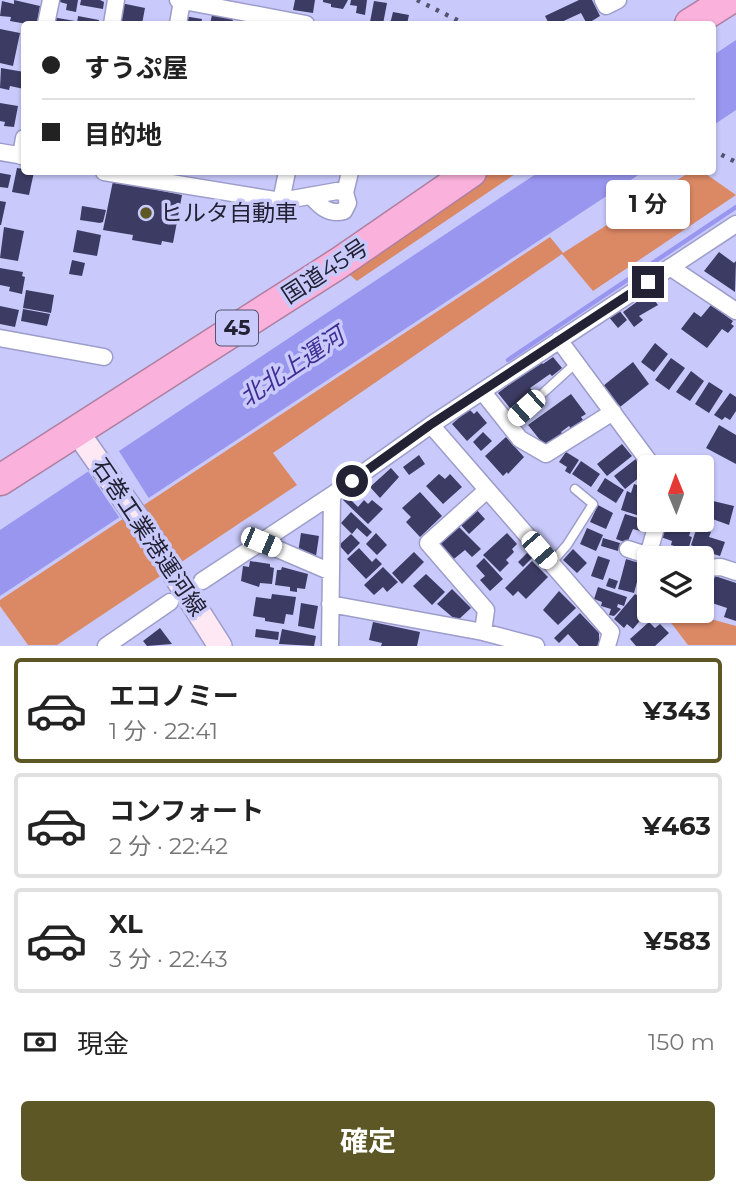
<!DOCTYPE html>
<html lang="ja">
<meta charset="utf-8">
<style>
body{margin:0;font-family:Montserrat,"Noto Sans JP",sans-serif;background:#f2f2f2;color:#222;height:100vh;display:flex;flex-direction:column;font-size:26px;white-space:nowrap}
*{box-sizing:border-box;margin:0}
p{font-size:23px;color:#767676}
.icon{flex:none;width:38px;height:38px;fill:none;stroke:currentColor;stroke-width:2;stroke-linecap:round;stroke-linejoin:round}
.map{position:relative;height:646px;overflow:hidden}
.details{display:flex;flex-direction:column;background:#fff;flex:1}
.details>*{flex:none}
.top-card{position:absolute;left:21px;top:21px;width:695px;height:154px;border-radius:7px;box-shadow:0 2px 5px #0004;display:grid;align-content:center;height:154px;padding:0 21px;background:#fff}
.needle{width:46px;rotate:359deg}
.tools{position:absolute;left:637px;top:455px;display:grid;gap:14px}
.tools a{display:grid;place-items:center;width:77px;height:77px;border-radius:7px;background:#fff;box-shadow:0 2px 5px #0004;font-size:35px}
.end{position:absolute;width:32px;height:32px;margin:-16px;border:9px solid #222234;background:#fff;box-shadow:0 0 0 4px #fff}
.from{border-radius:50%}
.bubble{position:absolute;height:49px;border-radius:7px;background:#fff;box-shadow:0 2px 5px #0004;font-size:23px;font-weight:700;line-height:49px;text-align:center}
.car{position:absolute;width:21px;height:42px;margin:-21px -10px;border-radius:9px;box-shadow:0 0 5px 2px #0007;background:linear-gradient(#fff 24%,#345 0 40%,#fff 0 76%,#345 0 86%,#fff 0)}
.top-card b{display:flex;align-items:center;gap:24px;height:66px;font-size:26px}
.top-card b+b{border-top:2px solid #e0e0e0}
.top-card i{width:18px;height:18px;background:#222}
ul{padding:12px 0 0;list-style:none}
li{display:flex;align-items:center;gap:21px;height:105px;margin:0 14px 10px;padding:0 7px;border:4px solid #e0e0e0;border-radius:7px}
li div{flex:1}
li b{display:block;font-size:26px}
li em{font-style:normal;font-weight:700}
li.on{border-color:#5c5724}
li>.icon{width:63px;height:63px;stroke-width:1.5}
.pay{display:flex;align-items:center;gap:18px;height:77px;padding:0 21px;font-size:26px}
.pay p{margin-inline-start:auto}
.action{display:flex;gap:14px;margin-top:auto;padding:14px 21px}
.action a{flex:1;height:80px;border-radius:7px;background:#5c5724;color:#fff;font-size:28px;font-weight:700;line-height:80px;text-align:center}
.map>svg:first-child{display:block}
</style>
<div class="map">
<svg width="736" height="646" viewBox="0 0 736 646">
<rect width="100%" height="100%" fill="#c9cafb"/>
<path fill="#db8864" d="M488 172H518L357 281 343 269Z
M690 172H703L736 195 593 291 562 254 273 453 297 485 57 645H28L0 606V600L550 237 563 253Z
M662 611H682L736 626V645H688Z"/>
<path fill="#9996f0" d="M736 40V110L712 126V56Z
M539 172H643L0 596V530Z"/>
<path fill="#c9cafb" d="M117 448 150 500 121 520 86 468Z"/>
<g fill="none" stroke-linecap="round" stroke-linejoin="round">
<path stroke="#9996f0" stroke-width="4.5" d="M508 360 736 207"/>
</g>
<path fill="#3c3b63" d="M14 0 40 6 37 23 30 22 27 24 10 21 11 17 0 16 2 1 14 4Z
M53 0H78L76 12 66 10 67 4Z
M81 0H100L104 2 103 9 80 5Z
M295 0H315L313 13 293 10Z
M323 0H348L343 9 331 7V4L323 2Z
M351 0H367L365 15 356 13 357 6 350 5Z
M579 0H592L600 16 587 24 581 13 557 24H549L545 16Z
M374 1 387 3 383 24 370 22Z
M121 3 145 8 142 24H117Z
M393 12 409 15 407 24H390Z
M212 15 233 19 232 24H210Z
M78 16 99 20 98 24H77Z
M184 16 202 19 201 24H183Z
M52 17 75 21V24H51Z
M0 29 20 33 13 66 0 63Z
M1 68 24 72V89L10 86 9 90 0 88Z
M0 103 18 106 14 127 4 126 5 122 0 121Z
M17 168 24 169V172H34L29 195 12 192Z
M0 173 11 175 8 188 0 187Z
M113 181 182 195 173 243 162 241 161 245 132 240 133 235 103 230Z
M0 201 6 202 1 225H0Z
M82 206 106 210 103 222 100 223 80 220Z
M4 227 24 231 18 261 0 258Z
M77 230 101 235 97 256 73 252Z
M719 252 734 263 736 261 735 292 704 271Z
M72 260 85 263 82 276 69 274Z
M0 268 23 272 22 276 25 277 22 294 9 291 10 287 0 285Z
M26 290 54 295 51 313 23 308Z
M649 293 658 305 639 316 643 320 634 327 623 312Z
M711 305 733 321 731 324 734 326 728 333 722 329 707 348 681 329 694 312 701 317Z
M0 306 19 310 15 327 0 324Z
M23 309 50 314 47 326 21 321Z
M618 309 627 320 618 328 608 316Z
M655 343 668 354 654 372 641 362Z
M553 357 562 368 552 376 550 374 530 388 533 391 510 408 498 393 540 361 543 364Z
M671 358 685 368 669 390 655 380Z
M633 362 649 384 620 407 603 386Z
M691 371 704 381 690 401 676 392Z
M709 382 723 391 709 413 695 404Z
M730 393 736 397V411L730 420 725 417 722 420 714 415Z
M571 394 586 414 581 417 583 420 571 429 569 426 561 432 563 435 551 444 549 441 544 445 528 425Z
M469 409 474 414 477 411 487 423 467 441 452 424Z
M719 425 736 435V464L706 448Z
M483 432 492 441 481 451 473 442Z
M506 437 524 457 508 474 507 472 503 476 485 456Z
M622 444 632 456 607 476 597 464Z
M566 452 579 460 570 474 565 471 567 467 559 462Z
M419 455 425 464 409 475 403 467Z
M685 457 703 462 701 467H683Z
M637 458 649 474 643 479 641 476 625 489 614 476Z
M581 461 600 474 591 487 572 474Z
M391 468 399 477 380 498 370 487Z
M439 474 445 479 450 474 462 487 443 504 426 486Z
M605 478 624 490 616 503 597 491Z
M634 484 649 489 646 498 641 496 638 505 649 509 646 518 621 510 627 491 631 493Z
M420 492 442 516 420 537 406 522 411 517 402 508Z
M347 496 358 507 364 500 368 504 372 500 383 509 368 524 343 500Z
M713 501 734 506 729 525 707 517Z
M598 505 613 513 606 529 590 522Z
M475 508 485 519 469 534 459 523Z
M351 512 372 532 367 537 357 528 352 534 341 523Z
M625 514 648 521 644 532 633 529 627 543 616 539Z
M663 521 691 530 689 536 692 537 688 550 671 545 672 541 658 536Z
M456 524 481 549 472 557 465 550 450 562 441 553 445 549 438 542Z
M697 527 711 532 709 537 725 542 720 556 704 551 703 554 694 551 695 547 691 545Z
M587 528 603 535 596 551 580 544Z
M301 533 319 536 316 556 298 553Z
M376 533 387 545 377 555 366 544Z
M507 533 517 544 512 549 514 552 506 560 509 563 500 572 483 555Z
M351 534 360 543 348 555 339 545Z
M603 538 620 543 618 551 601 546Z
M359 548 372 562 376 558 382 564 366 579 347 559Z
M573 549 587 563 577 573 563 560Z
M414 552 424 562 402 584 392 573Z
M527 553 532 558 523 567 518 562Z
M598 556 610 560 603 580 591 576Z
M484 558 503 579 490 591 480 580 485 576 476 566Z
M626 559 646 565 641 583 637 582 634 593 618 589Z
M250 561 270 564V567L274 568 272 584 260 583 259 587 241 581 243 566 249 567Z
M532 561 548 577 526 599 518 591 513 596 505 588Z
M282 567 308 574 305 589 297 588V592L290 591V587L275 585 277 570H281Z
M383 567 398 582 387 592 383 587 374 595 364 585Z
M426 574 445 592 432 605 413 586Z
M715 576 736 583V621L724 617 727 608 706 601Z
M609 578 618 581 615 589 606 586Z
M598 587 627 597 624 606 618 604 617 607 621 609 614 616 609 615 611 609 601 606 602 602 594 599Z
M452 589 471 608 457 621 437 604Z
M559 591 576 608 558 625 543 610Z
M272 594 296 597 293 615 286 614 284 624 265 621V618L253 616 256 597 271 599Z
M635 594 649 603 648 611 633 629 627 624 624 628 614 619Z
M301 603 318 606 314 629 298 626Z
M580 613 599 633V644L597 646H579L568 634 559 643 554 638Z
M373 622 420 632 417 646H381L382 643 369 640Z
M649 622 655 628 660 624 669 633 655 646H636L630 639Z
M160 628 172 644 147 646 143 641Z
M256 629 279 632 278 640 255 637Z
M282 629 316 636 314 646 279 644Z"/>
<g fill="none" stroke-linecap="round" stroke-linejoin="round">
<g stroke="#9d9dcc" stroke-width="11">
<path id="lane" d="M509 424 576 363
M551 563 567 545 593 504 575 489"/>
</g>
<g stroke="#9d9dcc" stroke-width="19">
<path id="street" d="M178 0 306 24
M603 0 606 6 618 0
M46 24 51 0
M112 24 116 0
M178 24 182 1
M0 152 24 156
M21 156 24 138
M104 172 281 201 337 191 345 193 348 203 344 211C329 215 321 207 311 196
M345 193 350 172
M281 201 287 172
M670 267 736 311
M0 338 104 357
M559 340 653 467
M482 391 520 439 546 454 613 412
M431 425 611 632 607 646
M261 542 331 572
M628 549 656 558
M648 556 658 520
M702 568 721 567 736 572
M202 581 332 495 431 425 736 224
M330 604 483 632 536 646
M483 632 486 610 428 543 487 490
M106 646 170 602
M330 646 332 495"/>
</g>
<g stroke="#9d9dcc" stroke-width="26">
<path id="secondary" d="M76 430 150 536 220 646"/>
</g>
<g stroke="#ae7fa1" stroke-width="33">
<path id="highway" d="M690 24 728 0
M0 480 339 263 471 172"/>
</g>
<use href="#lane" stroke="#fff" stroke-width="8"/>
<use href="#street" stroke="#fff" stroke-width="16"/>
<use href="#secondary" stroke="#fee8f4" stroke-width="23"/>
<use href="#highway" stroke="#fab1db" stroke-width="30"/>
<path stroke="#53536f" stroke-width="4.5" stroke-dasharray="3.5 7" stroke-linecap="butt" d="M417 0 465 24
M712 150 736 162"/>
</g>
<g fill="none" stroke-linecap="round" stroke-linejoin="round">
<path stroke="#222234" stroke-width="9" d="M352 481 430 425 648 282"/>
</g>
<circle fill="#5c5724" stroke="#c9cafb" stroke-width="2.5" cx="146" cy="213" r="7"/>
<g text-anchor="middle" stroke-width="7" stroke-linejoin="round" paint-order="stroke">
<rect fill="#c9cafb" stroke="#545470" stroke-width="2" x="216" y="310.5" width="42" height="35" rx="5"/>
<g font-size="21" font-weight="bold" fill="#222234">
<text x="237" y="335">45</text>
</g>
<g font-size="23" fill="#222234" stroke="#c9cafb" text-anchor="start">
<text x="160" y="221">ヒルタ自動車</text>
</g>
<g font-size="23" fill="#222234" stroke="#c9cafb">
<text transform="translate(325 271) rotate(-33)" y="8">国道45号</text>
<text transform="translate(149 537) rotate(56)" y="8">石巻工業港運河線</text>
</g>
<g font-size="24" font-style="italic" fill="#402e95" stroke="#c9cafb">
<text transform="translate(292 367) rotate(-34)" y="8">北北上運河</text>
</g>
</g>
</svg>
<div class="tools">
<a><svg class="needle" viewBox="-14 -14 28 28"><path d="M0-13l5 13h-10z" fill="#e53935"/><path d="M0 13l5-13h-10z" fill="#767676"/></svg></a>
<a><svg class="icon" aria-label="layers" viewBox="0 0 24 24"><path d="M12 4l9 5-9 5-9-5zM3 14l9 5 9-5"/></svg></a>
</div>
<i class="end from" style="left:352px;top:481px"></i>
<i class="end" style="left:648px;top:282px"></i>
<div class="bubble" style="left:606px;top:180px;width:84px">1 分</div>
<i class="car" style="left:526px;top:408px;rotate:228deg"></i>
<i class="car" style="left:261px;top:542px;rotate:113deg"></i>
<i class="car" style="left:539px;top:550px;rotate:139deg"></i>
<div class="top-card">
<b><i class="from"></i>すうぷ屋</b>
<b><i></i>目的地</b>
</div>
</div>
<section class="details">
<ul>
<li class="on"><svg class="icon" aria-label="car" viewBox="0 0 24 24"><path d="M5 17H2v-5l4-1 3-4h7l3 4 3 1v5h-3M9 17h6M6 11h13"/><circle cx="7" cy="17" r="2"/><circle cx="17" cy="17" r="2"/></svg><div><b>エコノミー</b><p>1 分 · 22:41</p></div><em>¥343</em></li>
<li><svg class="icon" aria-label="car" viewBox="0 0 24 24"><path d="M5 17H2v-5l4-1 3-4h7l3 4 3 1v5h-3M9 17h6M6 11h13"/><circle cx="7" cy="17" r="2"/><circle cx="17" cy="17" r="2"/></svg><div><b>コンフォート</b><p>2 分 · 22:42</p></div><em>¥463</em></li>
<li><svg class="icon" aria-label="car" viewBox="0 0 24 24"><path d="M5 17H2v-5l4-1 3-4h7l3 4 3 1v5h-3M9 17h6M6 11h13"/><circle cx="7" cy="17" r="2"/><circle cx="17" cy="17" r="2"/></svg><div><b>XL</b><p>3 分 · 22:43</p></div><em>¥583</em></li>
</ul>
<div class="pay"><svg class="icon" aria-label="cash" viewBox="0 0 24 24"><path d="M3 7h18v10H3z"/><circle cx="12" cy="12" r="2"/></svg>現金<p>150 m</p></div>
<div class="action"><a>確定</a></div>
</section>
